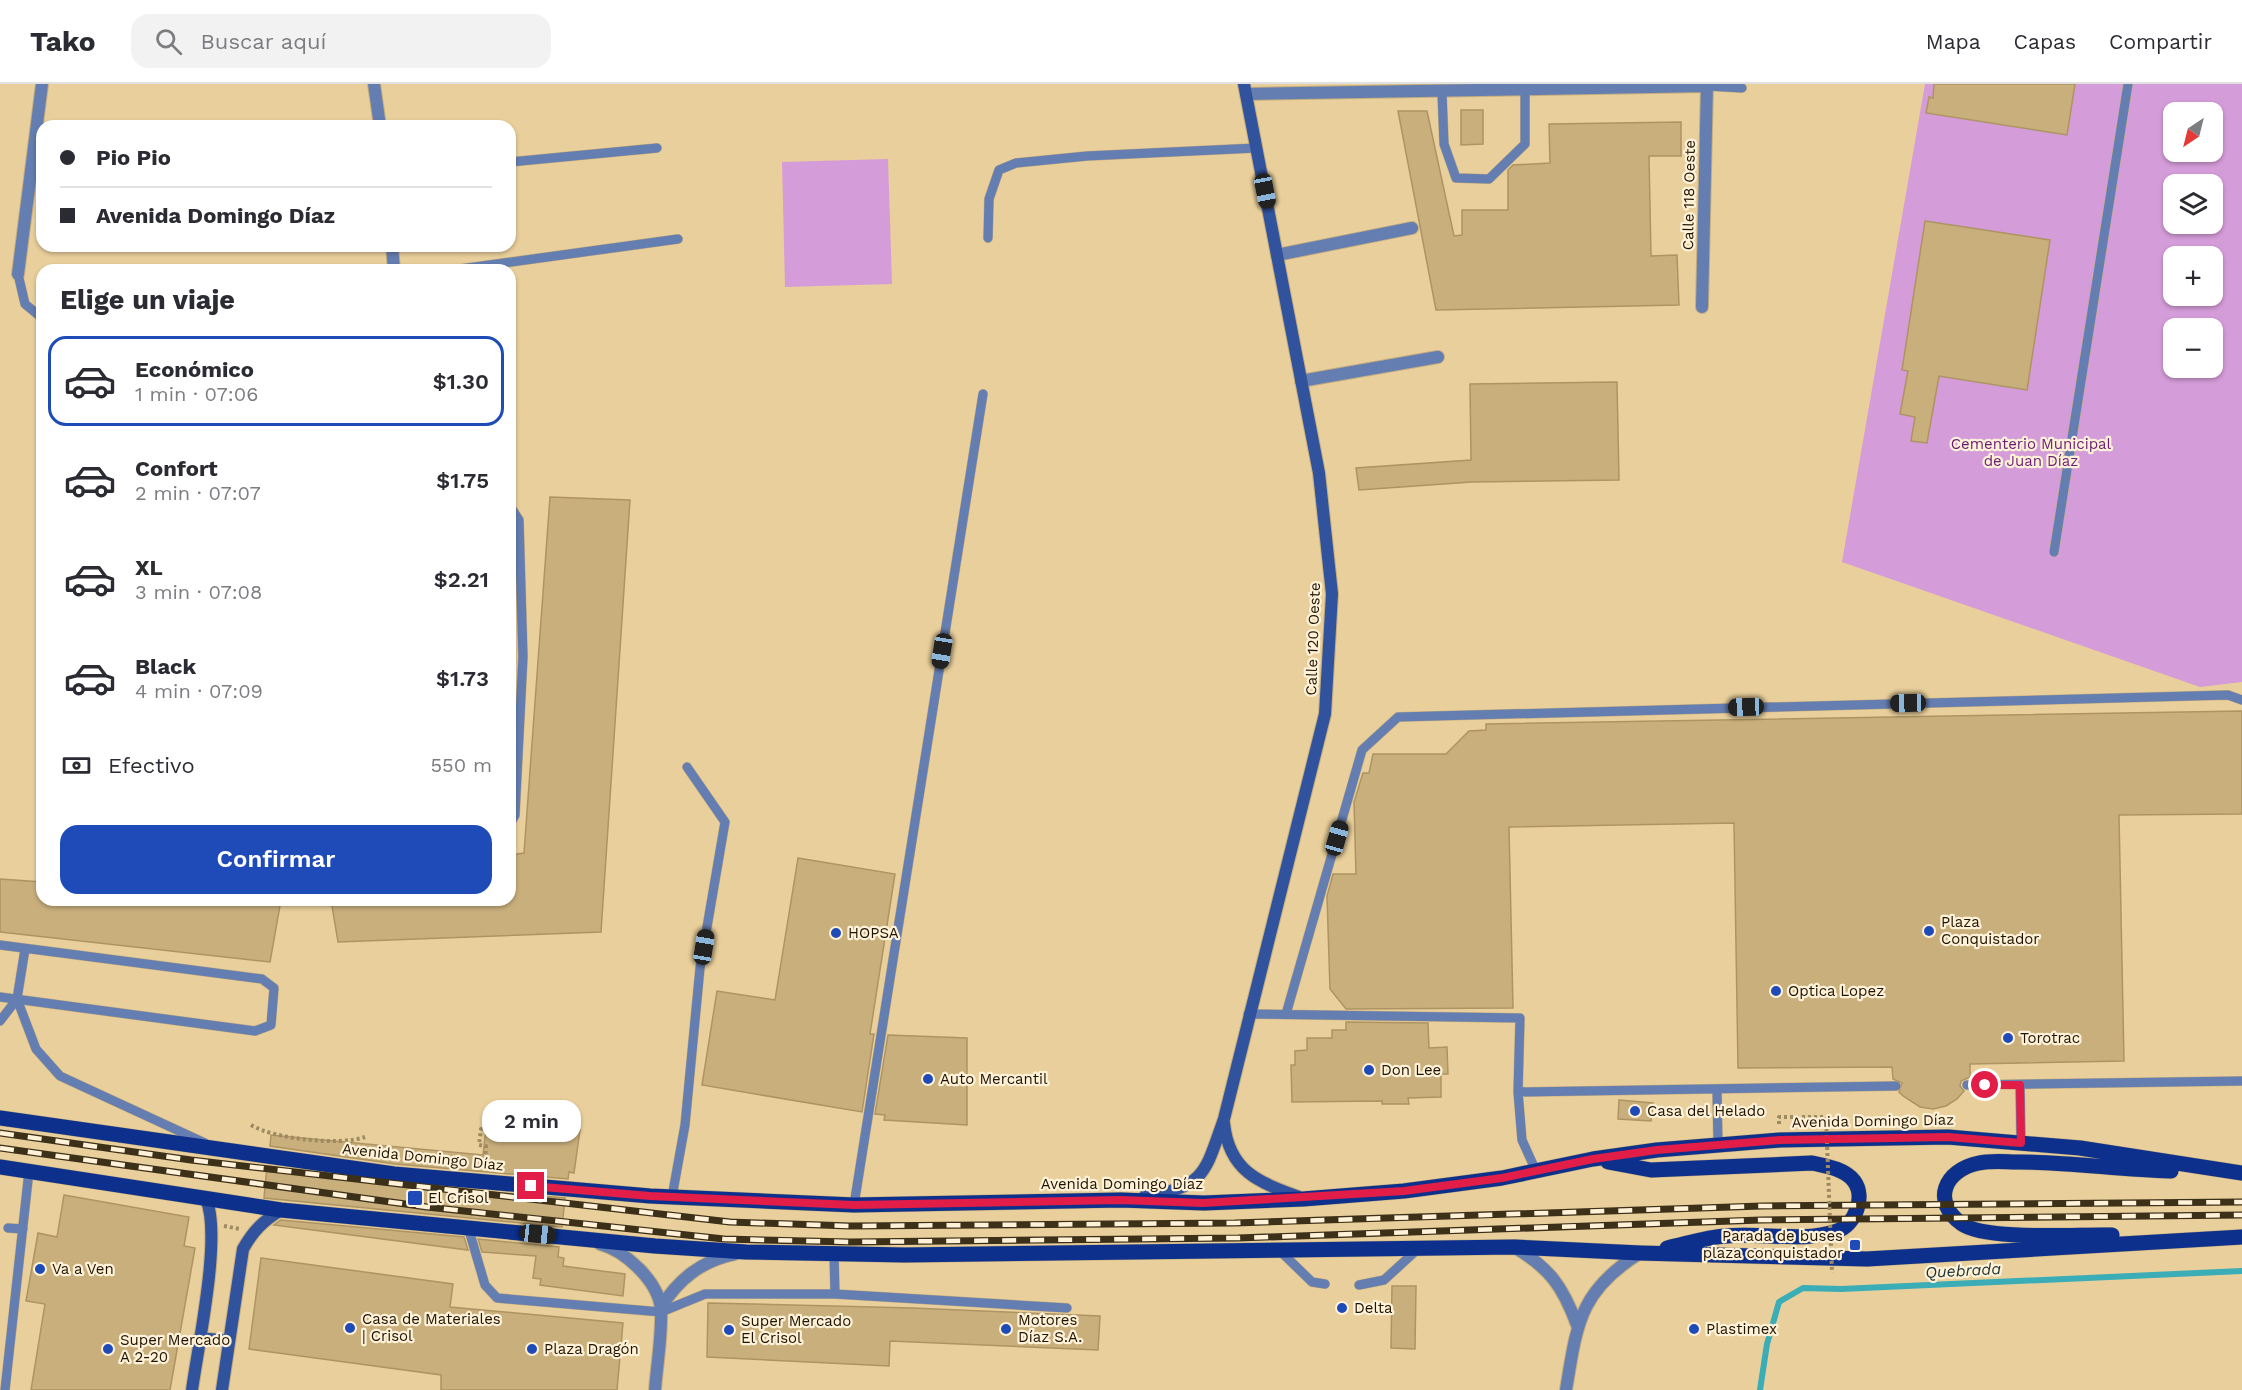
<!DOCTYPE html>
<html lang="es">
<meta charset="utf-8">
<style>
body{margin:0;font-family:"Work Sans",sans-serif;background:#f2f2f3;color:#2b2b33;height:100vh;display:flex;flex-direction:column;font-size:22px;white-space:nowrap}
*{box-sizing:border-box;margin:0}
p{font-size:20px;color:#7c7c81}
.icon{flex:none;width:33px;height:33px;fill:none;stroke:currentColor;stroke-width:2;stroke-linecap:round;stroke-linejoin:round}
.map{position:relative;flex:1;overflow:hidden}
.drawer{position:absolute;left:36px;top:180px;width:480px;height:642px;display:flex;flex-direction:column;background:#fff;border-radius:18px;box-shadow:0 2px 4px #0004}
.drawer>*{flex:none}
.banner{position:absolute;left:36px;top:36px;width:480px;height:132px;border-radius:18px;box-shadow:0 2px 4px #0004;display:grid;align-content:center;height:132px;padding:0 24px;background:#fff}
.needle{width:39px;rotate:215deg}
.tools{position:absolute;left:2163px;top:18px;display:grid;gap:12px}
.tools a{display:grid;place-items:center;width:60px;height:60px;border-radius:12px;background:#fff;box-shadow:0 2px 4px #0004;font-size:30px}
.end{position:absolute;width:27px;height:27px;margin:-14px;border:8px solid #e11d48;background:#fff;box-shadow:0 0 0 3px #fff}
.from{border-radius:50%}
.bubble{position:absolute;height:42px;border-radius:18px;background:#fff;box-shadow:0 2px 4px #0004;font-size:20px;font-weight:600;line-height:42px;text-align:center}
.car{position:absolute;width:18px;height:36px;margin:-18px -9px;border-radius:8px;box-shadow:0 0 4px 2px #0007;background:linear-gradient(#222 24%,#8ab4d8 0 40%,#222 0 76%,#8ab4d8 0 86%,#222 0)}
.banner b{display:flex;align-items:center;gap:21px;height:57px;font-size:22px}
.banner b+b{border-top:2px solid #e1e1e2}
.banner i{width:15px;height:15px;background:#2b2b33}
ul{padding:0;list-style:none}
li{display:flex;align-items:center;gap:18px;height:90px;margin:0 12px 9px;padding:0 12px;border:3px solid transparent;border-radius:18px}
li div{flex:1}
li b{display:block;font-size:22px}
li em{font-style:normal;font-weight:600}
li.active{border-color:#1f4bb9}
li>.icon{width:54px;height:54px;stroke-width:1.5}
h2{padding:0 24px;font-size:27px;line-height:72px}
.pay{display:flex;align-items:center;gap:15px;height:66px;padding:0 24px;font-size:22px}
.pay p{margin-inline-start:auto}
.cta{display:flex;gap:12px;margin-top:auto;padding:12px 24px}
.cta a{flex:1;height:69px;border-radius:18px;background:#1f4bb9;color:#fff;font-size:24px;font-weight:600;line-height:69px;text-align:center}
header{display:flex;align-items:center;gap:36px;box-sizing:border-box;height:84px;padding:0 30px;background:#fff;border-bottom:2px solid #e1e1e2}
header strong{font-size:28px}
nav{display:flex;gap:33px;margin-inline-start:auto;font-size:21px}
.search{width:420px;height:54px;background:#f2f2f3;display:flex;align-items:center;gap:15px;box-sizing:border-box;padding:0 21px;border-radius:18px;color:#7c7c81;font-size:22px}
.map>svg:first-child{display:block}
</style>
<header>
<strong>Tako</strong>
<div class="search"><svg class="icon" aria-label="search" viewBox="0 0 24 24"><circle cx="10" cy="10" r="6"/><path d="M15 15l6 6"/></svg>Buscar aquí</div>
<nav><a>Mapa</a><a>Capas</a><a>Compartir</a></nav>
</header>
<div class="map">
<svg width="2242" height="1306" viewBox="0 0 2242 1306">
<rect width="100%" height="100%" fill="#e9cf9b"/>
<path fill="#d49cd8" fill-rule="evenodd" d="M1925 0H2242V598L2200 603 1842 478ZM2174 28H2212V68H2174ZM2174 100H2212V140H2174ZM2174 172H2212V212H2174ZM2174 244H2212V284H2174Z
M888 75 892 200 785 203 782 78Z"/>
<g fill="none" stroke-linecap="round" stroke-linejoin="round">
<path stroke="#3aadb7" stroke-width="6" d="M1760 1306 1767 1260 1779 1218 1803 1204 1841 1205 2242 1187"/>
</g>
<path fill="#c9af7c" stroke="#ad9462" stroke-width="1.5" d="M1934 0H2075L2067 51 1926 29 1929 13 1933 14Z
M1461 26H1483V60L1461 61Z
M1398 27H1427L1454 152 1462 151V126H1508V86L1513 81 1550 79 1549 40 1681 38V72H1649L1651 172 1677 171 1679 221 1436 226Z
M1925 137 2050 156 2027 306 1939 292 1927 359 1911 357 1915 333 1900 330 1908 287 1902 286Z
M1617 298 1619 396 1472 398 1359 406 1356 384 1471 376 1470 300Z
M550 413 630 416 601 848 338 858 331 816H510V771L524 769Z
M2242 627V730L2119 731 2124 977 1970 980V993L1961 997 1960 1002 1964 1007 1957 1015 1946 1022 1933 1025 1920 1023 1903 1012 1899 1008 1902 999 1893 995 1892 983 1738 984 1734 739 1509 743 1513 924 1346 925 1330 905 1327 812 1333 790H1356L1354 718 1363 689H1369L1373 670H1446L1469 647 1486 646V640Z
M798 774 895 790 870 950H874L862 1028 702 1001 717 907 775 916Z
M0 795 42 798V816H281L270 878 0 848Z
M1346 938 1428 939 1429 964 1447 963 1448 990H1441V1013L1408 1014 1409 1020H1382V1017L1292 1018 1291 981H1295V967L1307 966V954H1332V946H1346Z
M888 951 967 954V1041L884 1036 885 1031 875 1030Z
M1619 1016 1653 1019 1651 1037 1618 1035Z
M487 1035 580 1046 574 1089 569 1088 568 1095 395 1080 270 1062 271 1051 483 1071Z
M267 1082 393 1100 565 1114 562 1143 264 1114Z
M64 1111 189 1133 184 1162 195 1164 170 1306H31L45 1220 26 1217 38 1149 57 1153Z
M281 1136 464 1153 468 1166 274 1141Z
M478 1155 559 1163 558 1173 564 1174 563 1182 625 1190 623 1212 540 1201 541 1195 533 1194 536 1172 482 1168Z
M261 1174 453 1200 450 1223 623 1239 617 1306H441V1291L249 1265Z
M1392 1202H1416L1415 1265 1391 1264Z
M708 1219 913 1224 1100 1232 1098 1266 890 1257 889 1282 707 1273Z"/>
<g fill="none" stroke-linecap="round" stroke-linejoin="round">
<g stroke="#c4ad7f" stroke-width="10">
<path id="lane" d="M1707 2 1742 4
M1442 9 1444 60 1456 94 1489 95 1525 60V7
M510 78 657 64
M988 154 989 115 999 86 1016 79 1087 72 1256 64
M453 186 678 155
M18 190 25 220 42 234
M510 422 519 436 523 573 515 731 510 740
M2054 468 2128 0
M0 861 262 895 274 904 271 941 255 947 0 913
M17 915 36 965 60 992 205 1059
M1248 930 1520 934 1518 1008 1522 1056 1536 1087
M1286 930 1362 666 1398 633 2228 611 2242 616
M0 937 17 915 25 865
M1967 1001 2242 997
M2020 1001 2021 1059
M1717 1005 1718 1061
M1518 1008 1896 1002
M672 1113 685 1041 700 884 725 738 687 683
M854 1121 983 310
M468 1143 485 1201 497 1214 661 1228 705 1210H835L1067 1224
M8 1144 23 1145
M1278 1165 1312 1198 1325 1200
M834 1170 835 1210
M1359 1201 1384 1196 1419 1164
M5 1306 29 1087"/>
</g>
<g stroke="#c4ad7f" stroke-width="14">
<path id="street" d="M374 0 380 42
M1246 10 1707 2
M392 162 394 186
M1277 171 1412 144
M18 190 42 0
M1702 223 1707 0
M1301 297 1438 273
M600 1160C625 1167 659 1197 661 1226 662 1252 657 1280 655 1306
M1514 1163C1550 1184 1563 1203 1577 1241
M661 1223C679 1195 701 1177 735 1170
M1566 1306C1577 1240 1579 1207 1640 1169"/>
</g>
<g stroke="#c4ad7f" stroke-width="14">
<path id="secondary" d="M1224 1039C1229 1087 1258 1098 1299 1113
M1145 1112C1206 1103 1205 1088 1224 1035L1325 630 1332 510 1319 389 1244 0
M199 1254 228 1257
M192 1306C198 1262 222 1151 206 1115
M222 1306 243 1165C253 1147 263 1137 281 1126"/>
</g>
<g stroke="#c4ad7f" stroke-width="16">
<path id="primary" d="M0 1034 394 1090 650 1112 854 1121 1121 1116 1204 1119 1303 1115 1404 1107 1502 1094 1593 1075 1657 1066 1780 1056 1948 1053 2080 1064 2242 1089
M1608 1078 1651 1086 1812 1079C1826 1082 1845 1085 1854 1097 1866 1113 1855 1141 1837 1147 1802 1159 1761 1148 1726 1152 1706 1153 1686 1160 1667 1164
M0 1083 281 1126 655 1162 746 1168 905 1171 1514 1163 1640 1169 1867 1175 2242 1153
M2112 1151C2080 1150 1986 1157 1962 1140 1931 1118 1944 1086 1979 1079 1992 1076 2007 1078 2020 1078 2071 1078 2121 1086 2171 1087"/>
</g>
<path stroke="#9e8a62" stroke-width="4" stroke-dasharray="3 3" stroke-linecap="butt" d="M1779 1040V1033H1826
M251 1041C274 1055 339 1062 365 1053
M485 1082 486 1062 479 1061 481 1045 486 1046
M224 1142 240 1145"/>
<use href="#lane" stroke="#657eb1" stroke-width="9"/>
<use href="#street" stroke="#657eb1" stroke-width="12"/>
<use href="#secondary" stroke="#31539d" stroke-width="12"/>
<use href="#primary" stroke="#0c308c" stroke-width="15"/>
<g stroke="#3d3019" stroke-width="7">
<path id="rail" d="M0 1049 191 1076 730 1138 850 1142 1235 1139 1762 1122 2242 1118
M0 1064 427 1123 724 1155 850 1158 1238 1154 1761 1136 2242 1131"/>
</g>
<use href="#rail" stroke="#fff2d8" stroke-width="4.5" stroke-dasharray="14" stroke-linecap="butt"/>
<path stroke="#9e8a62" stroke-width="4" stroke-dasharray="3 3" stroke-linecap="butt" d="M1826 1033 1832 1189"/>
</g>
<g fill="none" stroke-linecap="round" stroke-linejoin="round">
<path stroke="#e11d48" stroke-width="8" d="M531 1102 650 1112 854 1121 1120 1116 1203 1119 1404 1107 1502 1094 1593 1075 1657 1066 1780 1056 1948 1053 2021 1059 2020 1001H1985"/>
</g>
<g fill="#1f4bb9" stroke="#fff2d8" stroke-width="2">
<circle cx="1929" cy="847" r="6"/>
<circle cx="836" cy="849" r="6"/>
<circle cx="1776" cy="907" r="6"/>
<circle cx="2008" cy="954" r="6"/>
<circle cx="1369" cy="986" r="6"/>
<circle cx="928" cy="995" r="6"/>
<circle cx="1635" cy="1027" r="6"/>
<rect x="407" y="1106" width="16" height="16" rx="3"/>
<rect x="1849" y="1155" width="12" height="12" rx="3"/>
<circle cx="40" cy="1185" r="6"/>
<circle cx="1342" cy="1224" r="6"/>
<circle cx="350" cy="1244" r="6"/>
<circle cx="1006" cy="1245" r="6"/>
<circle cx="1694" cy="1245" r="6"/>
<circle cx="729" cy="1246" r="6"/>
<circle cx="108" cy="1265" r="6"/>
<circle cx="532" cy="1265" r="6"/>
</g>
<g text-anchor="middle" stroke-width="4.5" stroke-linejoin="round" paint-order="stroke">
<g font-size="15" fill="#1e1402" stroke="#fff2d8">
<text transform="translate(1689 111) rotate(-89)" y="5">Calle 118 Oeste</text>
<text transform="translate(1313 555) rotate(-88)" y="5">Calle 120 Oeste</text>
<text transform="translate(1873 1037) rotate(-1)" y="5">Avenida Domingo Díaz</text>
<text transform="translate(423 1073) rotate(6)" y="5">Avenida Domingo Díaz</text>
<text x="1122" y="1105">Avenida Domingo Díaz</text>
</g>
<g font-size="15" fill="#6d1c76" stroke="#fff2d8">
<text x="2031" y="365">Cementerio Municipal<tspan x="2031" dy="17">de Juan Díaz</tspan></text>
</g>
<g font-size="15" fill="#1e1402" stroke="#fff2d8" text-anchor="start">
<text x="1941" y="843">Plaza<tspan x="1941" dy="17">Conquistador</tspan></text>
<text x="848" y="854">HOPSA</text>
<text x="1788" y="912">Optica Lopez</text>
<text x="2020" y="959">Torotrac</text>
<text x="1381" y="991">Don Lee</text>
<text x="940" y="1000">Auto Mercantil</text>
<text x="1647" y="1032">Casa del Helado</text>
<text x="428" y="1119">El Crisol</text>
<text x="1843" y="1157" text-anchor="end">Parada de buses<tspan x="1843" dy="17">plaza conquistador</tspan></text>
<text x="52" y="1190">Va a Ven</text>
<text x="1354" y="1229">Delta</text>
<text x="362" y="1240">Casa de Materiales<tspan x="362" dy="17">| Crisol</tspan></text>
<text x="1018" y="1241">Motores<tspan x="1018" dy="17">Díaz S.A.</tspan></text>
<text x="741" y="1242">Super Mercado<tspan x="741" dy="17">El Crisol</tspan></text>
<text x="1706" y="1250">Plastimex</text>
<text x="120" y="1261">Super Mercado<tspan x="120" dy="17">A 2-20</tspan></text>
<text x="544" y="1270">Plaza Dragón</text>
</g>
<g font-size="16" font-style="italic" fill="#173033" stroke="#fff2d8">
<text transform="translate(1963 1186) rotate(-3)" y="6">Quebrada</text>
</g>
</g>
</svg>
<div class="tools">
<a><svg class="needle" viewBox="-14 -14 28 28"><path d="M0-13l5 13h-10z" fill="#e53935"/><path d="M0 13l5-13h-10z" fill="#7c7c81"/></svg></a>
<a><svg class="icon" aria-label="layers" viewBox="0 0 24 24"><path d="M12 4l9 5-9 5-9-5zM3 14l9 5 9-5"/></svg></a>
<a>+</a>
<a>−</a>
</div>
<i class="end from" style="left:1985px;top:1001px"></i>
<i class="end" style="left:531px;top:1102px"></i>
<div class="bubble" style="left:482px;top:1016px;width:99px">2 min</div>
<i class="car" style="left:1265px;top:107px;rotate:169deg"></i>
<i class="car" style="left:942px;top:567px;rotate:189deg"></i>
<i class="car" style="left:1908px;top:619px;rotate:269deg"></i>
<i class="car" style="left:1746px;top:623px;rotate:268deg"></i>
<i class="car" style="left:1337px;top:754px;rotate:16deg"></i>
<i class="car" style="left:704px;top:863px;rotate:9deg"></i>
<i class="car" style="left:538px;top:1150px;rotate:96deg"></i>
<div class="banner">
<b><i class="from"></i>Pio Pio</b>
<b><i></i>Avenida Domingo Díaz</b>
</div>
<section class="drawer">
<h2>Elige un viaje</h2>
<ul>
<li class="active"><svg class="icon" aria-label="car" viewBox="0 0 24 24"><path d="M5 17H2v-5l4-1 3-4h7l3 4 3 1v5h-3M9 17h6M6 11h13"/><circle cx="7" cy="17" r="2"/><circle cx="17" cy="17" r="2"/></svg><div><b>Económico</b><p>1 min · 07:06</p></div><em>$1.30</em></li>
<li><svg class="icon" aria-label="car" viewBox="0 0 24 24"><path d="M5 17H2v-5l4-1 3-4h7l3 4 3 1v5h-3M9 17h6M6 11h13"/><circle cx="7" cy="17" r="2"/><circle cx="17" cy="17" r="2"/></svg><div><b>Confort</b><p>2 min · 07:07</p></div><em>$1.75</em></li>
<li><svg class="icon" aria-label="car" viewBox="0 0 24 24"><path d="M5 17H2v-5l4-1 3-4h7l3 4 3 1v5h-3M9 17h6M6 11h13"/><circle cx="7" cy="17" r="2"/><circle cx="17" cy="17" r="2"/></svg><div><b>XL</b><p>3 min · 07:08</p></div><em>$2.21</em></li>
<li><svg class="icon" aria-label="car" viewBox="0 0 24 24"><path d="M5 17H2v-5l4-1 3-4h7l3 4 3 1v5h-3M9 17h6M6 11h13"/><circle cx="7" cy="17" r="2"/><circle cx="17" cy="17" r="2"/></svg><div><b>Black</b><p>4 min · 07:09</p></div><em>$1.73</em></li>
</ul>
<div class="pay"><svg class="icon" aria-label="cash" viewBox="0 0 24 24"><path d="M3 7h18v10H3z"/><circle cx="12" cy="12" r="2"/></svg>Efectivo<p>550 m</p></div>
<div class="cta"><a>Confirmar</a></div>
</section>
</div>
